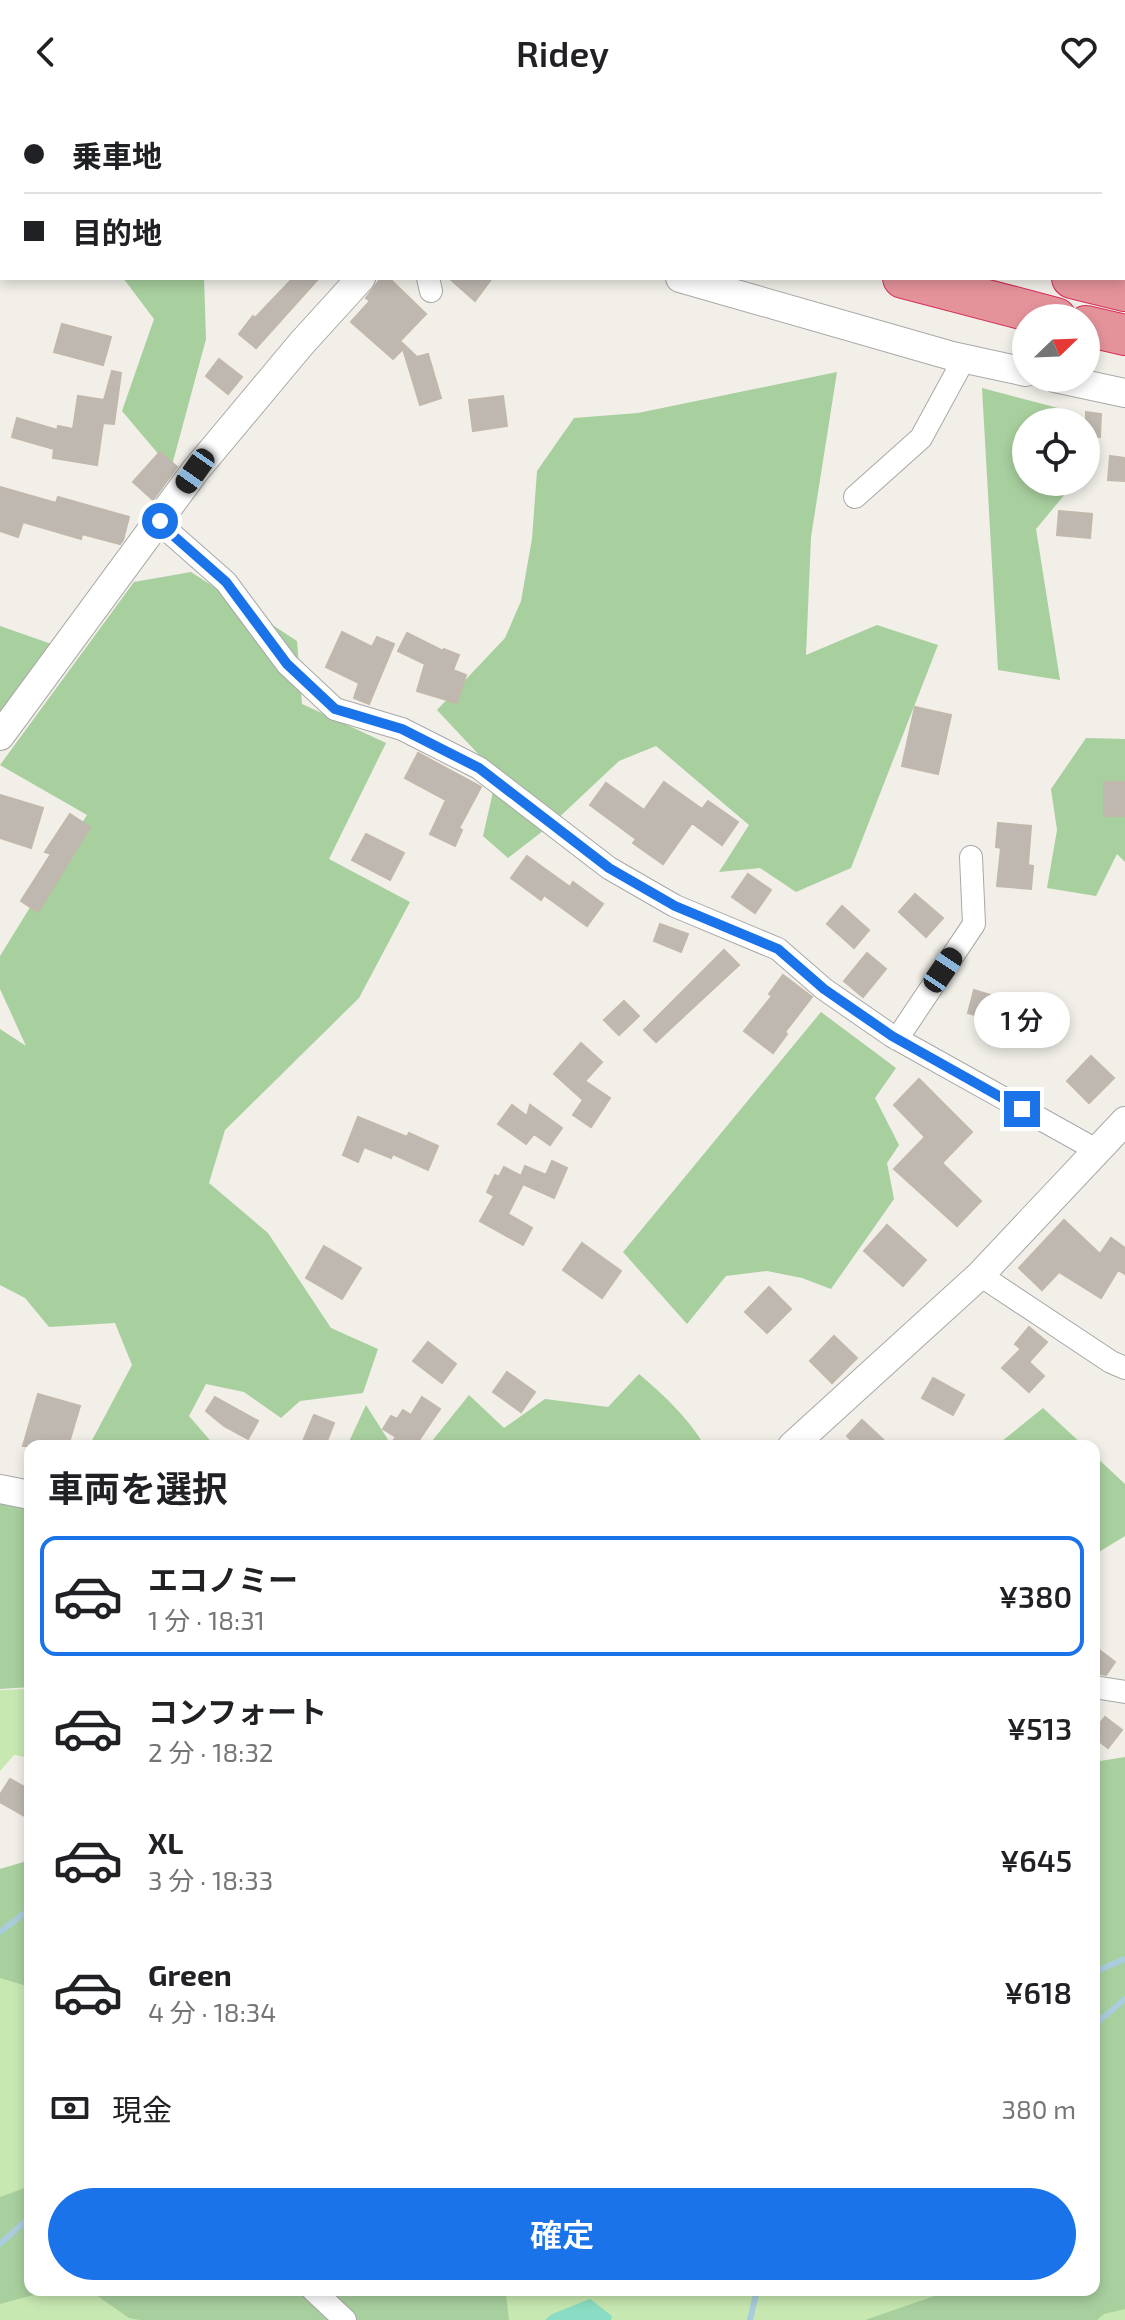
<!DOCTYPE html>
<html lang="ja">
<meta charset="utf-8">
<style>
body{margin:0;font-family:"Exo 2","Noto Sans JP",sans-serif;background:#f2f2f2;color:#202124;height:100vh;display:flex;flex-direction:column;font-size:30px;white-space:nowrap}
*{box-sizing:border-box;margin:0}
p{font-size:26px;color:#757577}
.icon{flex:none;width:44px;height:44px;fill:none;stroke:currentColor;stroke-width:2;stroke-linecap:round;stroke-linejoin:round}
.map{position:relative;flex:1;overflow:hidden}
.sheet{position:absolute;left:24px;top:1336px;width:1076px;height:856px;display:flex;flex-direction:column;background:#fff;border-radius:16px;box-shadow:0 4px 12px #0003}
.sheet>*{flex:none}
.guide{position:absolute;left:0px;top:0px;width:1126px;height:176px;box-shadow:0 4px 12px #0003;display:grid;align-content:center;height:176px;padding:0 24px;background:#fff}
.needle{width:52px;rotate:67deg}
.tools{position:absolute;left:1012px;top:200px;display:grid;gap:16px}
.tools a{display:grid;place-items:center;width:88px;height:88px;border-radius:50%;background:#fff;box-shadow:0 4px 12px #0003;font-size:40px}
.end{position:absolute;width:36px;height:36px;margin:-18px;border:10px solid #1a73e8;background:#fff;box-shadow:0 0 0 4px #fff}
.from{border-radius:50%}
.bubble{position:absolute;height:56px;border-radius:28px;background:#fff;box-shadow:0 4px 12px #0003;font-size:26px;font-weight:600;line-height:56px;text-align:center}
.car{position:absolute;width:24px;height:48px;margin:-24px -12px;border-radius:10px;box-shadow:0 0 6px 2px #0007;background:linear-gradient(#222 24%,#8ab4d8 0 40%,#222 0 76%,#8ab4d8 0 86%,#222 0)}
.guide b{display:flex;align-items:center;gap:28px;height:76px;font-size:30px}
.guide b+b{border-top:2px solid #e0e0e0}
.guide i{width:20px;height:20px;background:#202124}
ul{padding:0;list-style:none}
li{display:flex;align-items:center;gap:24px;height:120px;margin:0 16px 12px;padding:0 8px;border:4px solid transparent;border-radius:16px}
li div{flex:1}
li b{display:block;font-size:30px}
li em{font-style:normal;font-weight:600}
li.on{border-color:#1a73e8}
li>.icon{width:72px;height:72px;stroke-width:1.5}
h2{padding:0 24px;font-size:36px;line-height:96px}
.pay{display:flex;align-items:center;gap:20px;height:88px;padding:0 24px;font-size:30px}
.pay p{margin-inline-start:auto}
.action{display:flex;gap:16px;margin-top:auto;padding:16px 24px}
.action a{flex:1;height:92px;border-radius:48px;background:#1a73e8;color:#fff;font-size:32px;font-weight:600;line-height:92px;text-align:center}
header{display:flex;justify-content:space-between;align-items:center;height:104px;padding:0 24px;background:#fff;font-size:36px;font-weight:600}
.map>svg:first-child{display:block}
</style>
<header><svg class="icon" aria-label="back" viewBox="0 0 24 24"><path d="M15 5l-7 7 7 7"/></svg>Ridey<svg class="icon" aria-label="heart" viewBox="0 0 24 24"><path d="M12 20l-8-8c-3-5 5-10 8-4 3-6 11-1 8 4z"/></svg></header>
<div class="map">
<svg width="1125" height="2216" viewBox="0 0 1125 2216">
<rect width="100%" height="100%" fill="#f1efe8"/>
<path fill="#c7e9b1" d="M30 1585V1654L14 1651 0 1667V1586Z
M30 1833V2186H1094L1125 1919V2216H0V1844Z"/>
<path fill="#a8cf9e" d="M123 174H204L206 235 171 365 122 307 154 215Z
M837 268 811 433 806 551 877 521 938 541 851 764 796 788 760 764 719 768 749 721 656 642 619 657 552 720 508 754 483 732 497 670 437 606 505 534 521 497 532 435 537 367 574 314 638 309Z
M982 284 1058 304 1060 318H1026V378H1070L1071 383 1036 425 1060 576 998 566Z
M191 468 297 537 302 600 386 639 329 755 410 798 359 894 225 1026 209 1079 268 1129 331 1224 378 1245 363 1289 300 1297 281 1314 244 1288 206 1280 189 1312 215 1342H89L132 1261 115 1219 49 1223 25 1194 0 1181V925L26 942 0 885V852L87 711 0 661 134 478Z
M0 522 63 544 0 631Z
M1086 634 1125 635V758L1117 750 1096 792 1047 784 1057 726 1051 685Z
M821 908 896 964 875 994 899 1041 887 1059 894 1095 831 1185 802 1174 767 1167 726 1172 687 1220 623 1148Z
M639 1270C665 1292 687 1313 705 1342H428L469 1291 504 1324 545 1295 608 1303Z
M366 1301 392 1342H347Z
M1043 1304 1084 1342H996Z
M1094 1351 1125 1380V1432L1094 1451Z
M0 1396 30 1399V1583L0 1585Z
M1125 1653V2205L1104 2210 1097 2216H865L952 2186H1094V1658Z
M30 1756V1883L0 1874V1765Z
M30 2082V2186H52L0 2200V2093Z
M89 2186H518L506 2190 509 2216H140L129 2214Z"/>
<path fill="#8addc4" d="M590 2195 612 2212 611 2216H545L552 2210Z"/>
<g fill="none" stroke-linecap="round" stroke-linejoin="round">
<path stroke="#aacddd" stroke-width="6" d="M0 1828 23 1810 30 1809
M1094 1868 1125 1855
M1094 1921 1125 1895
M0 2140 30 2113
M750 2216 757 2186"/>
</g>
<path fill="#beb8b1" stroke="#c2b7ab" stroke-width="2" d="M293 174H319L256 244 239 230 253 212 255 214Z
M381 174H389L426 210 400 237 417 253 428 250 441 294 420 301 403 245 393 255 351 218 370 197 366 194Z
M449 174H492L475 197Z
M62 220 111 233 103 261 54 248Z
M219 255 242 273 228 290 206 272Z
M112 267 121 269 114 320 103 319 97 361 53 354 54 345 12 333 17 314 57 326 58 322 73 325 78 292 104 296Z
M503 292 507 322 473 327 469 296Z
M1086 308 1101 310 1100 333 1086 332Z
M160 348 177 363 153 396 133 378Z
M1110 352 1125 354V377L1108 376Z
M0 383 56 399 58 393 129 413 123 436 120 440 82 430 81 435 23 418 18 433 0 427Z
M1059 407 1092 410 1090 434 1057 431Z
M342 528 372 543 377 533 394 540 369 600 354 594 359 579 326 563Z
M407 529 443 547 444 545 459 551 453 566 466 571 457 599 417 587 425 560 398 547Z
M915 603 951 611 938 670 902 662Z
M418 649 481 683 459 724 462 726 455 742 430 730 446 696 405 674Z
M664 678 702 705 708 697 738 718 722 741 692 719 663 760 633 739 636 735 590 701 606 679 644 706Z
M1104 678H1125V712H1104Z
M0 691 43 704 31 744 0 734Z
M70 710 90 723 38 808 21 797 51 750 45 748Z
M998 719 1031 722 1028 761 1033 762 1031 785 997 782 1001 744 996 743Z
M366 730 404 749 390 776 352 756Z
M527 752 570 783 573 778 603 800 587 822 544 791 541 796 511 774Z
M748 770 771 786 755 809 732 793Z
M915 790 943 814 926 833 899 808Z
M842 802 869 826 854 844 827 820Z
M660 820 688 830 681 848 654 837Z
M724 846 739 861 656 938 644 926Z
M867 849 886 865 863 893 844 877Z
M783 871 812 893 785 928 787 930 773 949 744 927 772 892 769 890Z
M974 886 1006 896 1000 918 968 909Z
M624 897 639 912 619 931 604 916Z
M581 939 602 958 585 977 610 994 591 1023 573 1011 583 996 554 970Z
M1091 952 1114 974 1089 999 1067 977Z
M919 975 972 1028 942 1059 981 1097 957 1122 894 1065 925 1033 894 1001Z
M512 1001 527 1012 530 1001 562 1024 550 1041 534 1030 526 1040 498 1020Z
M358 1013 407 1033 409 1029 438 1042 428 1066 393 1050 391 1054 364 1043 358 1058 343 1051Z
M552 1057 567 1064 554 1094 523 1080 508 1110 532 1124 523 1141 480 1117 494 1092 487 1088 495 1071 499 1073 504 1063 521 1072 525 1062 546 1071Z
M1064 1116 1100 1150 1111 1134 1125 1144V1170L1118 1166 1101 1194 1059 1168 1042 1186 1019 1164Z
M887 1121 926 1156 903 1182 864 1147Z
M582 1139 621 1167 602 1194 563 1166Z
M324 1142 361 1164 342 1195 306 1174Z
M769 1183 791 1205 767 1229 745 1208Z
M1029 1223 1047 1238 1029 1258 1044 1272 1029 1288 1002 1264 1021 1245 1015 1240Z
M834 1232 857 1254 832 1279 810 1257Z
M428 1238 456 1260 442 1279 413 1257Z
M507 1268 535 1288 521 1308 493 1288Z
M933 1274 964 1291 953 1311 922 1294Z
M38 1290 80 1302 68 1342H23Z
M215 1293 258 1317 248 1335 224 1322 206 1307Z
M422 1293 440 1305 415 1342H389L396 1333 383 1325 391 1312 397 1315 403 1306 411 1311Z
M314 1311 334 1319 325 1342H301Z
M862 1316 890 1342H857L847 1332Z
M1094 1542 1115 1558 1106 1571 1094 1569Z
M1105 1613 1122 1626 1108 1644 1094 1633V1627Z
M10 1675 30 1686V1715L0 1698V1691Z"/>
<g fill="none" stroke-linecap="round" stroke-linejoin="round">
<path stroke="#c7c6c0" stroke-width="22" stroke-dasharray="22 11" stroke-linecap="butt" d="M509 2 511 0"/>
<g stroke="#a8a8a8" stroke-width="24">
<path id="minor" d="M667 0 674 2
M929 2 937 0
M1124 119H1125
M428 174 431 187
M855 393 921 334 964 255
M159 419 226 478 287 560 335 605 402 625 479 664 609 764 675 802 778 845 824 885 892 932 1098 1047
M897 935 974 820 971 753
M980 1171 1111 1258 1125 1264
M1094 1583 1125 1588
M313 2186 345 2216"/>
</g>
<g stroke="#a8a8a8" stroke-width="30">
<path id="tertiary" d="M159 0 164 2
M680 174 952 252 1026 268
M1055 274 1125 289
M0 632 195 367 301 240 361 174
M792 1342 980 1171 1125 1017
M0 1385 30 1391"/>
</g>
<g stroke="#d62e58" stroke-width="42">
<path id="motorway" d="M328 0 334 2
M465 0 471 2
M903 174 1056 214
M1072 174 1125 187
M1086 222 1125 231"/>
</g>
<use href="#minor" stroke="#fff" stroke-width="22"/>
<use href="#tertiary" stroke="#fff" stroke-width="28"/>
<use href="#motorway" stroke="#e5939b" stroke-width="40"/>
</g>
<g fill="none" stroke-linecap="round" stroke-linejoin="round">
<path stroke="#1a73e8" stroke-width="10" d="M160 417 159 419 226 478 287 560 335 605 402 625 479 664 609 764 675 802 778 845 824 885 892 932 1022 1005"/>
</g>
</svg>
<div class="tools">
<a><svg class="needle" viewBox="-14 -14 28 28"><path d="M0-13l5 13h-10z" fill="#e53935"/><path d="M0 13l5-13h-10z" fill="#757577"/></svg></a>
<a><svg class="icon" aria-label="locate" viewBox="0 0 24 24"><circle cx="12" cy="12" r="6"/><path d="M12 2v4M12 18v4M2 12h4M18 12h4"/></svg></a>
</div>
<i class="end from" style="left:160px;top:417px"></i>
<i class="end" style="left:1022px;top:1005px"></i>
<div class="bubble" style="left:974px;top:888px;width:96px">1 分</div>
<i class="car" style="left:195px;top:367px;rotate:215deg"></i>
<i class="car" style="left:943px;top:866px;rotate:34deg"></i>
<div class="guide">
<b><i class="from"></i>乗車地</b>
<b><i></i>目的地</b>
</div>
<section class="sheet">
<h2>車両を選択</h2>
<ul>
<li class="on"><svg class="icon" aria-label="car" viewBox="0 0 24 24"><path d="M5 17H2v-5l4-1 3-4h7l3 4 3 1v5h-3M9 17h6M6 11h13"/><circle cx="7" cy="17" r="2"/><circle cx="17" cy="17" r="2"/></svg><div><b>エコノミー</b><p>1 分 · 18:31</p></div><em>¥380</em></li>
<li><svg class="icon" aria-label="car" viewBox="0 0 24 24"><path d="M5 17H2v-5l4-1 3-4h7l3 4 3 1v5h-3M9 17h6M6 11h13"/><circle cx="7" cy="17" r="2"/><circle cx="17" cy="17" r="2"/></svg><div><b>コンフォート</b><p>2 分 · 18:32</p></div><em>¥513</em></li>
<li><svg class="icon" aria-label="car" viewBox="0 0 24 24"><path d="M5 17H2v-5l4-1 3-4h7l3 4 3 1v5h-3M9 17h6M6 11h13"/><circle cx="7" cy="17" r="2"/><circle cx="17" cy="17" r="2"/></svg><div><b>XL</b><p>3 分 · 18:33</p></div><em>¥645</em></li>
<li><svg class="icon" aria-label="car" viewBox="0 0 24 24"><path d="M5 17H2v-5l4-1 3-4h7l3 4 3 1v5h-3M9 17h6M6 11h13"/><circle cx="7" cy="17" r="2"/><circle cx="17" cy="17" r="2"/></svg><div><b>Green</b><p>4 分 · 18:34</p></div><em>¥618</em></li>
</ul>
<div class="pay"><svg class="icon" aria-label="cash" viewBox="0 0 24 24"><path d="M3 7h18v10H3z"/><circle cx="12" cy="12" r="2"/></svg>現金<p>380 m</p></div>
<div class="action"><a>確定</a></div>
</section>
</div>
